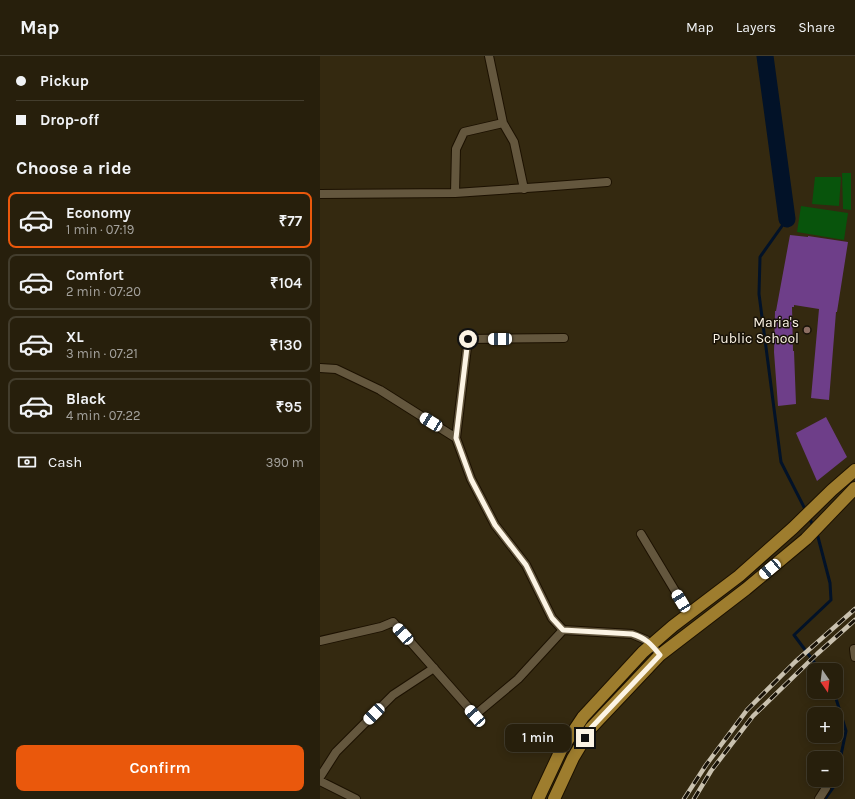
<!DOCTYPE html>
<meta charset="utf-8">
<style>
body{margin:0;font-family:Karla,sans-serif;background:#2f2715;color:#f1f3f6;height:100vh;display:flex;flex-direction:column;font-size:15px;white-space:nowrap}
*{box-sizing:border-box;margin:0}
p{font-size:13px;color:#a4a29d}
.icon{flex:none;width:22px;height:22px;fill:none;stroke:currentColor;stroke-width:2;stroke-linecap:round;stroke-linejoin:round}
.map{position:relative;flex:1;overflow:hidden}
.drawer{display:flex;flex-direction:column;background:#271f0c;width:320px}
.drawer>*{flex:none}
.top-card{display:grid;align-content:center;height:88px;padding:0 16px;background:#271f0c}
.needle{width:26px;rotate:166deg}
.controls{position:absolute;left:487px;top:607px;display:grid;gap:8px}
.controls a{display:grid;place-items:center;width:36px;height:36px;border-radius:8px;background:#271f0c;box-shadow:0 2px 10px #0003,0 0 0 1px #433d2d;font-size:20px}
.end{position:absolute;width:18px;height:18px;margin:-9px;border:5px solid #fcf4e5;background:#111;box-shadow:0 0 0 2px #111}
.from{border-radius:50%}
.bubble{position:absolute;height:28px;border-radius:8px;background:#271f0c;box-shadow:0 2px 10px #0003,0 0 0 1px #433d2d;font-size:13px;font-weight:600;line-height:28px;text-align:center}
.car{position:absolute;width:12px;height:24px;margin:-12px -6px;border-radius:5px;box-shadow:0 0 3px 1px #0007;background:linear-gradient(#fff 24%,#345 0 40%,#fff 0 76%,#345 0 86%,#fff 0)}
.top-card b{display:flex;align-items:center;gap:14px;height:38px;font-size:15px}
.top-card b+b{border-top:1px solid #433d2d}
.top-card i{width:10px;height:10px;background:#f1f3f6}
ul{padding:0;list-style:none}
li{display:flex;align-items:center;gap:12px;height:56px;margin:0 8px 6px;padding:0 8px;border:2px solid #433d2d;border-radius:8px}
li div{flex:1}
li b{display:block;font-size:15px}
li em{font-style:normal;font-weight:600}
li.current{border-color:#ea580c}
li>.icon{width:36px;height:36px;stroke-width:1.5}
h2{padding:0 16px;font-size:18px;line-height:48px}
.pay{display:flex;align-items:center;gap:10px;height:44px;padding:0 16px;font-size:15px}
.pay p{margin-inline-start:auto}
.primary-button{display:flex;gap:8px;margin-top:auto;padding:8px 16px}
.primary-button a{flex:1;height:46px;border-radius:8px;background:#ea580c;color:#fff;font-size:16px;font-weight:600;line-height:46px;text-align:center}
header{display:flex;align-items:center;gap:24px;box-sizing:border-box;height:56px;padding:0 20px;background:#271f0c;border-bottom:1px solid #433d2d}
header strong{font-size:19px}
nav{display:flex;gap:22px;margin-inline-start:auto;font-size:14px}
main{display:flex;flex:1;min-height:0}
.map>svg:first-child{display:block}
</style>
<header>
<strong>Map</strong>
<nav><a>Map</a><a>Layers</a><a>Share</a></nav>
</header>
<main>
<section class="drawer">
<div class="top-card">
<b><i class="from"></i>Pickup</b>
<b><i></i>Drop-off</b>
</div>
<h2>Choose a ride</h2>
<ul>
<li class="current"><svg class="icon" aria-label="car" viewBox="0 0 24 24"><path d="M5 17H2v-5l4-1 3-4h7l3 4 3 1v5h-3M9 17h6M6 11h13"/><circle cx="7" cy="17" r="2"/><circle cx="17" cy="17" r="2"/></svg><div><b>Economy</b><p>1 min · 07:19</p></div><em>₹77</em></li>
<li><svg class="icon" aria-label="car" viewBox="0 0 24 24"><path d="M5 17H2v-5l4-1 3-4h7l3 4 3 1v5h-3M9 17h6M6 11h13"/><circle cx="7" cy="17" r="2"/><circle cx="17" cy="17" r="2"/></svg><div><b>Comfort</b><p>2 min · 07:20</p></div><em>₹104</em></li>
<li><svg class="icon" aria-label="car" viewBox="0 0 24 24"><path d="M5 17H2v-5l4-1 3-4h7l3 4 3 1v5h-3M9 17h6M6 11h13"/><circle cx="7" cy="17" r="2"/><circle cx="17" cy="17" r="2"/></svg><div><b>XL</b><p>3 min · 07:21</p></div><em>₹130</em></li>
<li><svg class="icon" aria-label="car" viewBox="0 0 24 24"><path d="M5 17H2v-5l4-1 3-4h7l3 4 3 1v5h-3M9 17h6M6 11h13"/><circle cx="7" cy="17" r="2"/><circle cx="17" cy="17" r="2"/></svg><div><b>Black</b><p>4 min · 07:22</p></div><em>₹95</em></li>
</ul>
<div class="pay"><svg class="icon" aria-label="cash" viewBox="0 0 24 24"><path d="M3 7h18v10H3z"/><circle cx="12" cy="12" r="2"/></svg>Cash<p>390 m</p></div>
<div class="primary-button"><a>Confirm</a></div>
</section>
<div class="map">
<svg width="535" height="743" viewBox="0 0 535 743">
<rect width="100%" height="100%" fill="#342910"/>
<path fill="#08540c" d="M522 117H531V154L523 153Z
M495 121H521L519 150 492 148Z
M481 150 528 157 524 184 477 176Z"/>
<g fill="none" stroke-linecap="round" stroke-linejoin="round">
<path stroke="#021228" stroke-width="3" d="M467 163 440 201 439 238 461 406 486 455
M488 460 494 471
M496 477 498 481 510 527 511 544 474 579 500 614
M514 636 526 675 516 723
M505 743 515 729 516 724"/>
<path stroke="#021228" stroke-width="17" d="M445 0 467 163"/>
</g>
<path fill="#6e3e89" d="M470 179 488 181V180L528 186 517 256H516L509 344 491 342 499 253 474 249V251H472L473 295H474L476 348 458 350 454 296 455 255H456Z
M506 361 527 401 497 425 476 377Z"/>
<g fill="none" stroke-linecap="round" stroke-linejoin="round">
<g stroke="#1c1100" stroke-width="10">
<path id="minor" d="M169 0 183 67 194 86 204 133
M135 137 136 93 144 76 183 67
M0 138 135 137 221 131 287 126
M0 312 16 313 60 334 136 382 151 423 175 469 206 509 232 562 243 574 312 578 326 584 335 593
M136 382 148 283 244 282
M321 478 369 558
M0 585 61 571 73 566 155 659 198 623 243 574
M534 593 535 601
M0 721 16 696 73 639 114 612
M0 725 36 743
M499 743 506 732"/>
</g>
<g stroke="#1c1100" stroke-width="14">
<path id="primary" d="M218 743 241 694 263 661 323 596 353 570 419 520 473 472 512 434 535 414
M234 743 253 702 271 672 340 599 426 533 486 483 535 432"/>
</g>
<use href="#minor" stroke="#64573e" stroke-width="8"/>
<use href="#primary" stroke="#9e7d2e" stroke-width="12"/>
<g stroke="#c9c1af" stroke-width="4.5">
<path id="rail" d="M364 743 386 709 427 654 475 606 535 553
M374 743 391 715 433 660 497 598 535 564"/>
</g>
<use href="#rail" stroke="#181208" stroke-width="3" stroke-dasharray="9" stroke-linecap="butt"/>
</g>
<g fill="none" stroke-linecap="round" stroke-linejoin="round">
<path stroke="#fcf4e5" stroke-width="5" d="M148 283 136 382 151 423 175 469 206 509 232 562 243 574 312 578C326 582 331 588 340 599L271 672 265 682"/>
</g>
<circle fill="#8d6e63" stroke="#181208" stroke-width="1.5" cx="487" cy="274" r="4"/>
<g text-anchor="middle" stroke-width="3" stroke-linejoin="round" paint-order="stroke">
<g font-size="14" fill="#fcf4e5" stroke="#181208" text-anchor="end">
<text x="479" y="271">Maria's<tspan x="479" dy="16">Public School</tspan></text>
</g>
</g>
</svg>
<div class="controls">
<a><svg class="needle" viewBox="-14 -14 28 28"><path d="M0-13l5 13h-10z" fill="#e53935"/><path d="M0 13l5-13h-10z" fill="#a4a29d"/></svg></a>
<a>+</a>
<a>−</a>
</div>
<i class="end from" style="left:148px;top:283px"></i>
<i class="end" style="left:265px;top:682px"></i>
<div class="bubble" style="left:185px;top:668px;width:66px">1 min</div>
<i class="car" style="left:180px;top:283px;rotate:269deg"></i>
<i class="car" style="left:111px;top:366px;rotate:302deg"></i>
<i class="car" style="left:450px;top:513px;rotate:230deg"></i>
<i class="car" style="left:361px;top:545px;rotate:329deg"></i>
<i class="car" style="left:83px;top:578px;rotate:318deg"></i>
<i class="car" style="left:54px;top:658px;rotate:225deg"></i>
<i class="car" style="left:155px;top:660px;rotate:319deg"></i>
</div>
</main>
